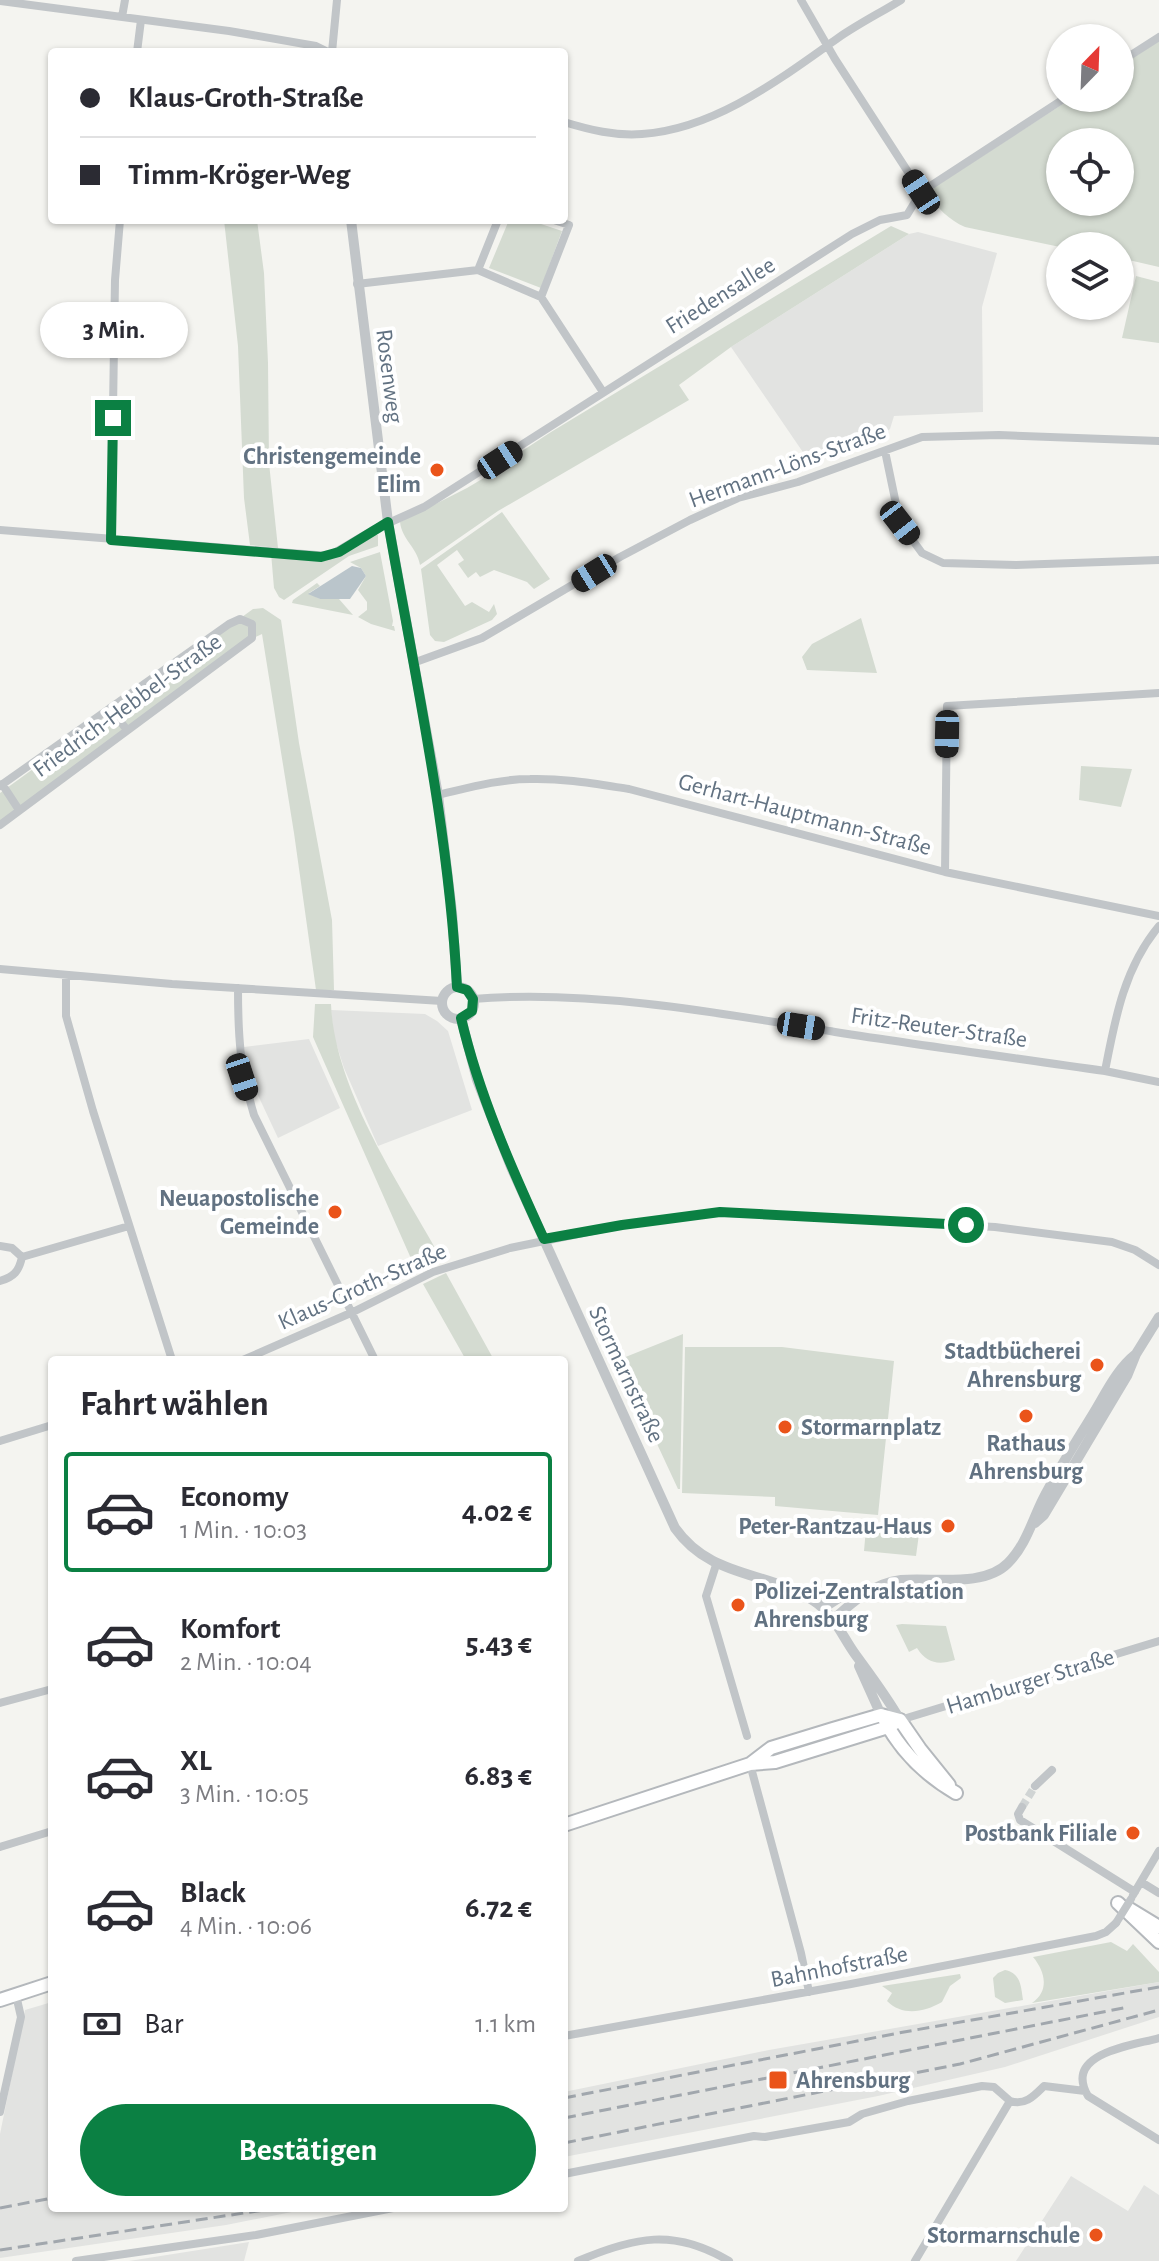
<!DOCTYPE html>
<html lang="de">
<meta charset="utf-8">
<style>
body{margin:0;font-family:"Alegreya Sans",sans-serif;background:#f7f7f7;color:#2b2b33;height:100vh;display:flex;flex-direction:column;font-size:30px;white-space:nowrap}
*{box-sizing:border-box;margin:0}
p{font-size:26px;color:#7c7c81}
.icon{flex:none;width:44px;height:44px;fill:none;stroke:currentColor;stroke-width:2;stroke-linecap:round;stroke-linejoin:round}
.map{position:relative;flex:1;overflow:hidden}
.side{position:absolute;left:48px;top:1356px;width:520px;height:856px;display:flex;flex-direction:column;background:#fff;border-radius:8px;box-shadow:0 2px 6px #0004}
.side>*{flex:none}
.top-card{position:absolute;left:48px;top:48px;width:520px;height:176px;border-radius:8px;box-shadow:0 2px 6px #0004;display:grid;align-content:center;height:176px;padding:0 32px;background:#fff}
.needle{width:52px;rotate:23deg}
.tools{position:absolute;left:1046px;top:24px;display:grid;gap:16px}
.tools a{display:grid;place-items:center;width:88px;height:88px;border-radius:50%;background:#fff;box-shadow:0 2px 6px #0004;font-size:40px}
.end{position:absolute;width:36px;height:36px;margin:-18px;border:10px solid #0b8043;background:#fff;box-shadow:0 0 0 4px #fff}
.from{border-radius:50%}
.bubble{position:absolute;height:56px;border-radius:28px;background:#fff;box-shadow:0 2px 6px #0004;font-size:26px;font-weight:600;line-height:56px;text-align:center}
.car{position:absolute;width:24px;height:48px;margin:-24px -12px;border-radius:10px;box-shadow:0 0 6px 2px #0007;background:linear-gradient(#222 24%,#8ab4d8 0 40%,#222 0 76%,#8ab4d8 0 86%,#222 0)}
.top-card b{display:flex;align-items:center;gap:28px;height:76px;font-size:30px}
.top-card b+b{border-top:2px solid #e1e1e2}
.top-card i{width:20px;height:20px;background:#2b2b33}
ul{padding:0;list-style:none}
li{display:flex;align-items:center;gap:24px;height:120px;margin:0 16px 12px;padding:0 16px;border:4px solid transparent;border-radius:8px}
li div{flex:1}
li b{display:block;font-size:30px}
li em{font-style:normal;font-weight:600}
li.selected{border-color:#0b8043}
li>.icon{width:72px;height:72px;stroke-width:1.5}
h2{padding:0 32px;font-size:36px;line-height:96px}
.pay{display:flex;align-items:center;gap:20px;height:88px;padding:0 32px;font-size:30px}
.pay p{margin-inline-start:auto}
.button{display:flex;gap:16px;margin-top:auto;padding:16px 32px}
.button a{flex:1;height:92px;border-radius:48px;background:#0b8043;color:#fff;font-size:32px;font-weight:600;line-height:92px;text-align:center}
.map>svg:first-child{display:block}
</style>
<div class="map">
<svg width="1159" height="2261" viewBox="0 0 1159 2261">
<rect width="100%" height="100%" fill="#f4f4f0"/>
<path fill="#e2e3e1" d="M918 232 997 253 982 307 983 412 894 416 890 429 880 436 811 464 731 347 909 234Z
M331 1010 425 1014 437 1021 448 1031 472 1110 378 1146 344 1068 334 1037Z
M309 1039 340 1108 278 1138 248 1074 244 1047Z
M1159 1982V2017L1005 2067 878 2096 564 2157V2092L769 2050Z
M52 2002V2208H312L226 2225 0 2258V2134L25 2010Z
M1071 2176 1128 2211 1144 2185 1159 2195V2261H1016Z
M249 2242 244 2261H129Z"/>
<path fill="#d4dbd1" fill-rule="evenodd" d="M1159 41V267L1120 258V246L1060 247 965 227C949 220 937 208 927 192L1072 98H1120V66ZM1060 142H1120V202H1060Z
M224 220H257L264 273 268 363 269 463 278 548 250 545 244 498 238 346Z
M509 220H529L562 231 541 288 489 268Z
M891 226 909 234 731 347 679 385 689 400 498 511 420 565C417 547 402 540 400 522L467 488 504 466 507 461 551 432Z
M1136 276 1159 282V343L1122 338Z
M502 512 550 579 534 589 527 582 494 570 480 577 476 572 468 578 458 564 464 560 457 550 437 565 465 606 472 602 489 612 494 604 497 614 492 620 444 642 435 641 430 635 421 569Z
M373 535H378V546L349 556 284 600 279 597 274 588 271 553 328 558Z
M380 552 393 621 392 626H394L395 631 371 624 358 617 367 610V602L358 590 366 576 361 568 350 562Z
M317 583 320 586 309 593 320 599H339L353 615 292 603 293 600Z
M263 608 281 620 299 743 332 920 334 990H316L294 833 262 634 240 644 0 821V793L253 609Z
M861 618 877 673 807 670 802 657 812 644Z
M1081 766 1132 769 1121 807 1079 800Z
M315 1004H331C335 1090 397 1179 438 1253L413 1263 313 1037Z
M446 1273 494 1360H466L423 1284Z
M683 1334 680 1489H678L618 1360Z
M685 1347H782L894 1361 878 1515 775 1506V1497L682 1493Z
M866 1528 919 1534 916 1556 864 1551Z
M902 1624 946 1626 955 1660C939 1665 927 1664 917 1648L909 1652 896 1625Z
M1111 1942 1127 1951 1133 1944 1159 1972V1982L1032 2003C1050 1991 1045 1971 1033 1957Z
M1005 1970C1021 1973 1021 1987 1023 2000L1005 2003 995 1997 993 1978 998 1973Z
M960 1974 961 1978 950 1986 942 2002C923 2013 902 2016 887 2001L892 1993 882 1986Z"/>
<path fill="#bac5cb" d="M352 566 361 568 366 576 350 599H320L308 594Z"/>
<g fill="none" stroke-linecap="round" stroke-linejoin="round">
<path stroke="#d0d4d4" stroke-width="8" stroke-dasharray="8 4" stroke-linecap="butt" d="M1022 1807 1035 1786"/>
<g stroke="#b4b8bc" stroke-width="16">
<path id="primary" d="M900 1720 920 1749 949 1785
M885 1721C902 1753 925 1775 956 1793
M750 1764 771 1748 833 1729 881 1715 900 1720
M564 1825 750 1764 775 1762 888 1727 900 1720
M1118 1903 1159 1942
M1128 1908 1159 1927
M0 2000 52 1983"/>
</g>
<path stroke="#c1c5c8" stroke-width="8" d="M801 0 835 59 921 192
M0 1 229 31 316 46 328 52
M122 17 125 0
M137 52 141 20
M332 52 337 0
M1120 62 1159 37
M564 122C590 130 615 136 642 134 715 129 780 79 838 38 858 24 880 13 901 0
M478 270 498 220
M357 284 478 270 541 297 603 392
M541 297 569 225 554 220
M885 451 900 523 922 553 943 563 1016 565 1159 560
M0 530 329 556 373 530 424 507 852 234 880 220 907 215 921 192 1065 98
M111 540 115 280 120 220
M413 663 482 638 620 557 690 520 738 498 798 482 922 437 999 435 1159 441
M110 708 127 730
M2 784 19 810
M0 786 229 624 240 619 252 624V638L0 825
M438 795C468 788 499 779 530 779 563 778 596 784 629 789L945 872 1159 916
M945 872 947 706 1159 693
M0 969 172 984 442 1001
M66 975V1016L93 1111 172 1360
M238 988C238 1037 240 1068 254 1115L375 1360
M473 999C588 989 721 1013 835 1032 925 1046 1015 1058 1105 1071L1159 1082
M1105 1071C1115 1019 1124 968 1159 926
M0 1246 12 1248 22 1257
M22 1257 129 1226
M0 1281C14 1277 19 1271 22 1257
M243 1360 353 1312 433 1272 510 1248 622 1225 720 1212 995 1227 1112 1242 1135 1250 1159 1265
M0 1441 52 1425
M716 1565 706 1596 747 1736
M0 1703 52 1689
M900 1720 1159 1641
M750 1764 801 1953 809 1992
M1035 1786 1052 1770
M1022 1807 1018 1814 1020 1820 1135 1892
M0 1847 52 1831
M1141 1882 1159 1893
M1133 1895 1159 1851
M564 2036 851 1984 1096 1936 1106 1932 1116 1923
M1159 2038C1131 2046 1063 2053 1088 2096L1159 2140
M1010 2101C1025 2106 1034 2096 1044 2086L1085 2091
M0 2112 21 2017 16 1995
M564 2174 754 2136 765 2137 849 2122 862 2114 908 2101 982 2086 994 2087 1010 2101
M76 2261 256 2235 393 2208
M578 2261C634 2237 674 2228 729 2261
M915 2261 1010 2101"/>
<path stroke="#c1c5c8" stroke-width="10" d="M351 220 388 522 438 795 452 912 457 987
M442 1003a16 16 0 1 1 32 0a16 16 0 1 1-32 0Z
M461 1018 477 1080 511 1167 675 1528C711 1579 766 1570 814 1601 834 1614 842 1636 855 1654 871 1676 887 1697 900 1720
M1035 1523 1044 1515 1127 1376 1136 1354 1159 1317
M823 1608 845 1594 864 1593
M833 1620C852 1602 874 1583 901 1580 932 1577 984 1588 1008 1563 1026 1545 1032 1521 1043 1499 1058 1470 1076 1442 1093 1414 1106 1393 1116 1370 1136 1354
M859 1666 881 1715"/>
<use href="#primary" stroke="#fff" stroke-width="12"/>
<path stroke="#a1a7ad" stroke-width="3" stroke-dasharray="12 6" stroke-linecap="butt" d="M564 2098 904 2032 1159 1987
M564 2118 1128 2007
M564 2143 960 2064 1159 2010
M0 2208 52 2198
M0 2250 277 2208"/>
<path stroke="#c1c5c8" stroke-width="8" d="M1116 1923 1131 1899"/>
</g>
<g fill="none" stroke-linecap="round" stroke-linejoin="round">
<path stroke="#0b8043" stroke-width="10" d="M113 418 111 540 321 557 339 552 388 522C415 677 449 830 457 987L467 990 473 999 472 1011 461 1018C479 1095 511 1167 544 1239L622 1225 720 1212 966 1225"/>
</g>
<g fill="#ea541a" stroke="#fff" stroke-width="3">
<circle cx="437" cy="470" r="8"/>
<circle cx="335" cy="1212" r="8"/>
<circle cx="1097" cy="1365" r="8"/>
<circle cx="1026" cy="1416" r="8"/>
<circle cx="785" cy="1427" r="8"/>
<circle cx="948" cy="1526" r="8"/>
<circle cx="738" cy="1605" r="8"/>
<circle cx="1133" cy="1833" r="8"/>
<rect x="768" y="2070" width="20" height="20" rx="4"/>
<circle cx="1096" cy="2235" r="8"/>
</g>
<g text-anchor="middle" stroke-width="8" stroke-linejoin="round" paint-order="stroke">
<g font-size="24" fill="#627282" stroke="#fff">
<text transform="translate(720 295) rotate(-32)" y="8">Friedensallee</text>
<text transform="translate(390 376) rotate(83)" y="8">Rosenweg</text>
<text transform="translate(787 465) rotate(-20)" y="8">Hermann-Löns-Straße</text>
<text transform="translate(127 705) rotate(-36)" y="8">Friedrich-Hebbel-Straße</text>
<text transform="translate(805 814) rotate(15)" y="8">Gerhart-Hauptmann-Straße</text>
<text transform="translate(939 1027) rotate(8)" y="8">Fritz-Reuter-Straße</text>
<text transform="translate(362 1286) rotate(-24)" y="8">Klaus-Groth-Straße</text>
<text transform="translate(627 1374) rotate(65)" y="8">Stormarnstraße</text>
<text transform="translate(1030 1681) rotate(-17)" y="8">Hamburger Straße</text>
<text transform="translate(839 1966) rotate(-11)" y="8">Bahnhofstraße</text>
</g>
<g font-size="24" font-weight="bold" fill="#627282" stroke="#fff" text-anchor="end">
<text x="421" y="464">Christengemeinde<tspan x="421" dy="28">Elim</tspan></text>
<text x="319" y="1206">Neuapostolische<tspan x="319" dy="28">Gemeinde</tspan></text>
<text x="1081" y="1359">Stadtbücherei<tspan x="1081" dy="28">Ahrensburg</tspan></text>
<text x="801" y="1435" text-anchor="start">Stormarnplatz</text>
<text x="1026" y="1451" text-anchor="middle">Rathaus<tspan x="1026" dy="28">Ahrensburg</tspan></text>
<text x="932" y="1534">Peter-Rantzau-Haus</text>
<text x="754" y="1599" text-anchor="start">Polizei-Zentralstation<tspan x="754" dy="28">Ahrensburg</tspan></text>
<text x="1117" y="1841">Postbank Filiale</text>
<text x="796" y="2088" text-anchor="start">Ahrensburg</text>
<text x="1080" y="2243">Stormarnschule</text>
</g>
</g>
</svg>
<div class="tools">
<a><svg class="needle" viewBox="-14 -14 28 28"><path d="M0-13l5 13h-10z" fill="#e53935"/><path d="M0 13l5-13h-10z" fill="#7c7c81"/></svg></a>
<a><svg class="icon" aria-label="locate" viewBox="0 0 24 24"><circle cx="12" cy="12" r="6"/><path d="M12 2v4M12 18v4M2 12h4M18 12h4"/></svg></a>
<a><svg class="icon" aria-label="layers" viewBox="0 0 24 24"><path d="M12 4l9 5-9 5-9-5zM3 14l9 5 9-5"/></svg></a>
</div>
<i class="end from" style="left:966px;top:1225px"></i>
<i class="end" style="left:113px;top:418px"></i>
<div class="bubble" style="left:40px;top:302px;width:148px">3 Min.</div>
<i class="car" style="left:921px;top:192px;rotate:327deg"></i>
<i class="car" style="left:500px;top:460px;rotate:57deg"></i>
<i class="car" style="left:900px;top:523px;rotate:142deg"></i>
<i class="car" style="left:594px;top:573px;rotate:238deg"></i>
<i class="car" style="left:947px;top:734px;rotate:181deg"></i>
<i class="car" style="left:801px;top:1026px;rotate:99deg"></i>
<i class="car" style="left:242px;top:1077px;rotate:162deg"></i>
<div class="top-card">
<b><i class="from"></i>Klaus-Groth-Straße</b>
<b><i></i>Timm-Kröger-Weg</b>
</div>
<section class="side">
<h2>Fahrt wählen</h2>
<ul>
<li class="selected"><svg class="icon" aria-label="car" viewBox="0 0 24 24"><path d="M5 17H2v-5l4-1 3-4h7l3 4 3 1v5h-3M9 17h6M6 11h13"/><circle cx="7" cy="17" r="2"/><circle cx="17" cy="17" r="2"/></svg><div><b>Economy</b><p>1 Min. · 10:03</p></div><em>4.02 €</em></li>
<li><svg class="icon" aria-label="car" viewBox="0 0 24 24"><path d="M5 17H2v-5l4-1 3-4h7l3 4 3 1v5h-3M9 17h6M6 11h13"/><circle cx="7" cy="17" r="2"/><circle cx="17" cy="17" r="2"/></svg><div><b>Komfort</b><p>2 Min. · 10:04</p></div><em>5.43 €</em></li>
<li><svg class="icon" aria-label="car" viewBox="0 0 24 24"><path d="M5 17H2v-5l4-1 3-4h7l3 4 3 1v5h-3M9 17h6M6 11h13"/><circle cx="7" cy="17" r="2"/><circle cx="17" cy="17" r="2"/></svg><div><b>XL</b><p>3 Min. · 10:05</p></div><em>6.83 €</em></li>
<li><svg class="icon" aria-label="car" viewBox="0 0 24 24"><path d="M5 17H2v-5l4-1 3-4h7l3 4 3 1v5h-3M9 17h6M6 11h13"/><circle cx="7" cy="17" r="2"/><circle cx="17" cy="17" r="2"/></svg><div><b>Black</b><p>4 Min. · 10:06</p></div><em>6.72 €</em></li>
</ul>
<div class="pay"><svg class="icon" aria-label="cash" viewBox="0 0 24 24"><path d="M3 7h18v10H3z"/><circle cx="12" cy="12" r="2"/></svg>Bar<p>1.1 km</p></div>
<div class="button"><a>Bestätigen</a></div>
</section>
</div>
